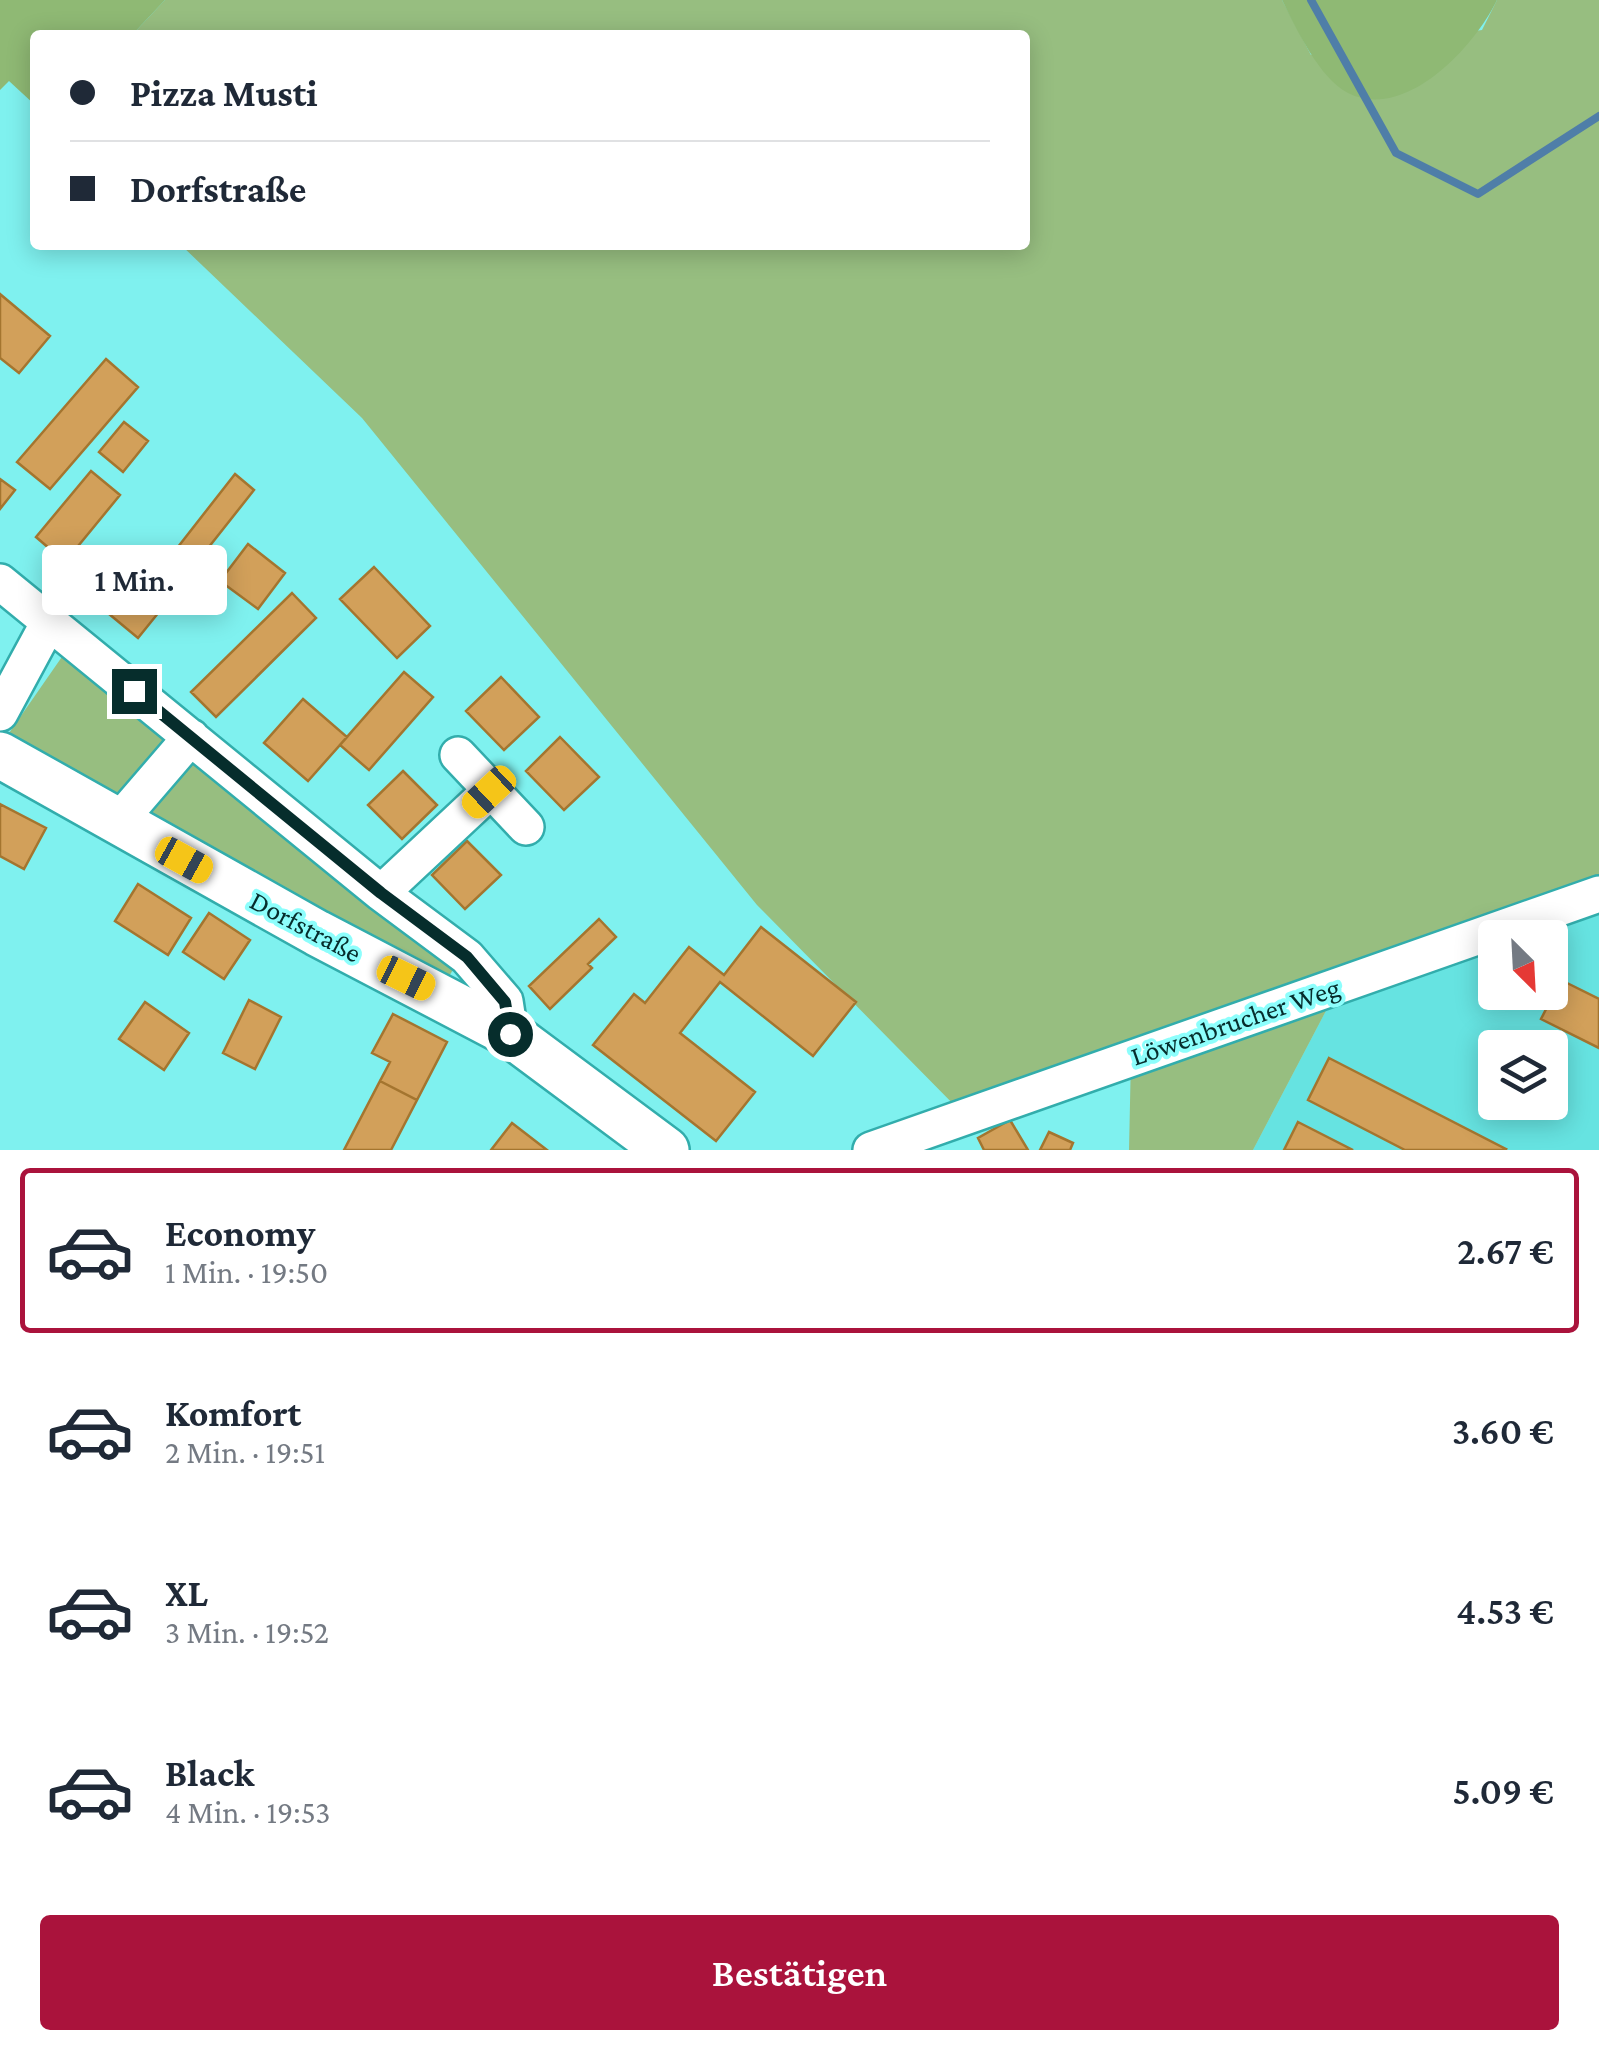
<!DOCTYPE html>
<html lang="de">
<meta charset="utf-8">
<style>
body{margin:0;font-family:"Crimson Pro",serif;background:#f6f6f7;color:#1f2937;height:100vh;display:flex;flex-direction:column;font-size:38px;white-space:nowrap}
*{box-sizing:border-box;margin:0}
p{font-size:32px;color:#747a83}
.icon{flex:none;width:55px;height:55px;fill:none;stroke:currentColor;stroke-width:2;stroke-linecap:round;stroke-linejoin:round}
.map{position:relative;height:1150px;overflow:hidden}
.drawer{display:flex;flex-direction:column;background:#fff;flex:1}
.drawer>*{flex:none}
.guide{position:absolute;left:30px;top:30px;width:1000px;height:220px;border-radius:10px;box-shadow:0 5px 25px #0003;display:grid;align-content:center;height:220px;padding:0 40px;background:#fff}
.needle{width:65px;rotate:156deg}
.fabs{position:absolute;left:1478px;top:920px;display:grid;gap:20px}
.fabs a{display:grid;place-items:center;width:90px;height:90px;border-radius:10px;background:#fff;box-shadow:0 5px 25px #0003;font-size:50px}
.end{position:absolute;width:45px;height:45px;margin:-22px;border:12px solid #062d2c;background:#fff;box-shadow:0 0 0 5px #fff}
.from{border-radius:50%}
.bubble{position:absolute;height:70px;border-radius:10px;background:#fff;box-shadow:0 5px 25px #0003;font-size:32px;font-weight:600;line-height:70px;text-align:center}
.car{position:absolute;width:30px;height:60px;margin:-30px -15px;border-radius:12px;box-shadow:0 0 8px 2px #0007;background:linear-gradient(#f5c518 24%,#345 0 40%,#f5c518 0 76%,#345 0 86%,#f5c518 0)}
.guide b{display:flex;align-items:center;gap:35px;height:95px;font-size:38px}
.guide b+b{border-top:2px solid #e0e1e3}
.guide i{width:25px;height:25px;background:#1f2937}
ul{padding:18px 0 0;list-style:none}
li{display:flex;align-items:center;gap:30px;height:165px;margin:0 20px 15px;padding:0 20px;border:5px solid transparent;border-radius:10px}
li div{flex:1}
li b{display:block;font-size:38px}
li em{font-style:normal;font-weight:600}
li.selected{border-color:#aa133c}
li>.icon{width:90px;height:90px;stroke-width:1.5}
.action{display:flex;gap:20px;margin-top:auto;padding:20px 40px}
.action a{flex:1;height:115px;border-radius:10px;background:#aa133c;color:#fff;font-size:40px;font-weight:600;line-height:115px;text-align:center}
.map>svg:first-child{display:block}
</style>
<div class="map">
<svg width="1599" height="1150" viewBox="0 0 1599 1150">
<rect width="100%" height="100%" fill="#7ff1ef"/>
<path fill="#66e3e1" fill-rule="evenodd" d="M1599 894V1150H1253L1339 986ZM1495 938H1550V992H1495ZM1495 1048H1550V1102H1495Z"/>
<path fill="#97be80" d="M165 0H1282L1311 55 1482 30 1497 0H1599V894L1339 986 1253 1150H1129L1131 1056 965 1116 757 905 362 418 181 245H1025V35H132Z
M66 651 456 965 446 981 0 746Z"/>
<path fill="#8fb974" d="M0 0H165L132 35H35V105L9 81 0 90Z
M1282 0H1497C1475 46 1406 122 1348 93 1319 78 1296 28 1282 0Z"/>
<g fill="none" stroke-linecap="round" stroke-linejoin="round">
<path stroke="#4f7ea8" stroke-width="8" d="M1311 0 1396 153 1478 194 1599 116"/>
</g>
<path fill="#d2a05a" stroke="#a4752f" stroke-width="2.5" d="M0 294 50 336 19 373 0 358Z
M106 359 138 387 50 489 17 462Z
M124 422 148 441 123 472 99 452Z
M91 471 120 495 65 562 36 537Z
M235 474 254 490 193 567 174 552Z
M0 479 15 490 0 509Z
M248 544 285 573 258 609 220 581Z
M120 564 145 584 158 568 180 586 138 638 91 599Z
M374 567 430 626 397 658 340 599Z
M292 593 316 618 216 717 191 692Z
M404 672 433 697 369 770 340 745Z
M501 677 539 717 504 750 466 711Z
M303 699 347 737 308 781 264 743Z
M560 737 599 777 564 810 526 771Z
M403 771 437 805 402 839 368 805Z
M0 804 46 828 24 869 0 856Z
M467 841 501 875 465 909 432 875Z
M138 884 191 918 168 955 115 921Z
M209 913 250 940 224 979 183 952Z
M599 919 616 937 588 964 592 968 550 1009 529 986Z
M761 927 856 1002 813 1056 720 982 680 1033 755 1092 716 1141 593 1045 634 994 645 1003 689 947 724 975Z
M1561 980 1599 999V1048L1541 1019Z
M249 1000 281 1017 255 1069 223 1053Z
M145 1002 189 1033 164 1070 119 1039Z
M393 1014 447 1042 417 1100 380 1081 390 1062 372 1053Z
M1329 1058 1506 1149 1505 1150H1405L1308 1100Z
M380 1081 417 1100 391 1150H344Z
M1010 1120 1028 1150H984L978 1138Z
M1298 1122 1353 1150H1284Z
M512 1123 547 1150H491Z
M1049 1132 1073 1143 1070 1150H1040Z"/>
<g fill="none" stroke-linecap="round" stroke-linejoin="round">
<g stroke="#32adac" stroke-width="40">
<path id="minor" d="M0 582 381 893 467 957 505 1001 510 1034
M0 713 49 622
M458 755 526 827
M117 823 191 737
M381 893 489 792
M871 1150 1599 894"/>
</g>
<g stroke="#32adac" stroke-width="50">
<path id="major" d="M0 755 317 933 510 1034 666 1150"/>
</g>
<use href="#minor" stroke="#fff" stroke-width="35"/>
<use href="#major" stroke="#fff" stroke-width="45"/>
</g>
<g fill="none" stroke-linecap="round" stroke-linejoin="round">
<path stroke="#062d2c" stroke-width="12" d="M134 691 381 893 467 957 505 1002 510 1034"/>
</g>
<g text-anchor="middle" stroke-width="8" stroke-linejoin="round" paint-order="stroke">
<g font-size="28" fill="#062d2c" stroke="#8dfefc">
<text transform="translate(306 926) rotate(28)" y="10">Dorfstraße</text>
<text transform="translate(1235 1021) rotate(-19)" y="10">Löwenbrucher Weg</text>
</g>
</g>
</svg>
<div class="fabs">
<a><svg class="needle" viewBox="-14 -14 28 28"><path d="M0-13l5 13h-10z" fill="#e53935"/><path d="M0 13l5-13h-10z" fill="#747a83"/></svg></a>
<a><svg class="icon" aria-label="layers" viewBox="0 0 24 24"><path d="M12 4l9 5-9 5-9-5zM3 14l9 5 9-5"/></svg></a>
</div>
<i class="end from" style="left:510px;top:1034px"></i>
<i class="end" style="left:134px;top:691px"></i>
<div class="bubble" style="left:42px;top:545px;width:185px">1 Min.</div>
<i class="car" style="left:489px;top:792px;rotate:227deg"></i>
<i class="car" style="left:184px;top:860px;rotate:119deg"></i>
<i class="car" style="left:406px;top:978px;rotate:116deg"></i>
<div class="guide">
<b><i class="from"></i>Pizza Musti</b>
<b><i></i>Dorfstraße</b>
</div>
</div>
<section class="drawer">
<ul>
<li class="selected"><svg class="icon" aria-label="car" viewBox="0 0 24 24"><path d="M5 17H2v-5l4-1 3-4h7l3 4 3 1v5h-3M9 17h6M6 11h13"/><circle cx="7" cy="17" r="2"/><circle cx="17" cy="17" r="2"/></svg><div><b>Economy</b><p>1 Min. · 19:50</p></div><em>2.67 €</em></li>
<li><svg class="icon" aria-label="car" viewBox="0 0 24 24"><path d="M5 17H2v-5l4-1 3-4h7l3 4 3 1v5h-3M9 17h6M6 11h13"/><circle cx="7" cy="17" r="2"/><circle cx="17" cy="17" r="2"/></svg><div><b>Komfort</b><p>2 Min. · 19:51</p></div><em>3.60 €</em></li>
<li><svg class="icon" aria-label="car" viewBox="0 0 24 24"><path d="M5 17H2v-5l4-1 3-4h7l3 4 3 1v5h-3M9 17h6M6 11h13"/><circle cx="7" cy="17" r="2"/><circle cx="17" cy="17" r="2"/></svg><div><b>XL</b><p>3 Min. · 19:52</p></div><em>4.53 €</em></li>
<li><svg class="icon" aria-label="car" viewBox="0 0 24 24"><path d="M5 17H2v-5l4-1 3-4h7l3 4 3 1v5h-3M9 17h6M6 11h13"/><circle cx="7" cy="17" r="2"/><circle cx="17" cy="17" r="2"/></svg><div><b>Black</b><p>4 Min. · 19:53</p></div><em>5.09 €</em></li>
</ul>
<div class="action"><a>Bestätigen</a></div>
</section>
